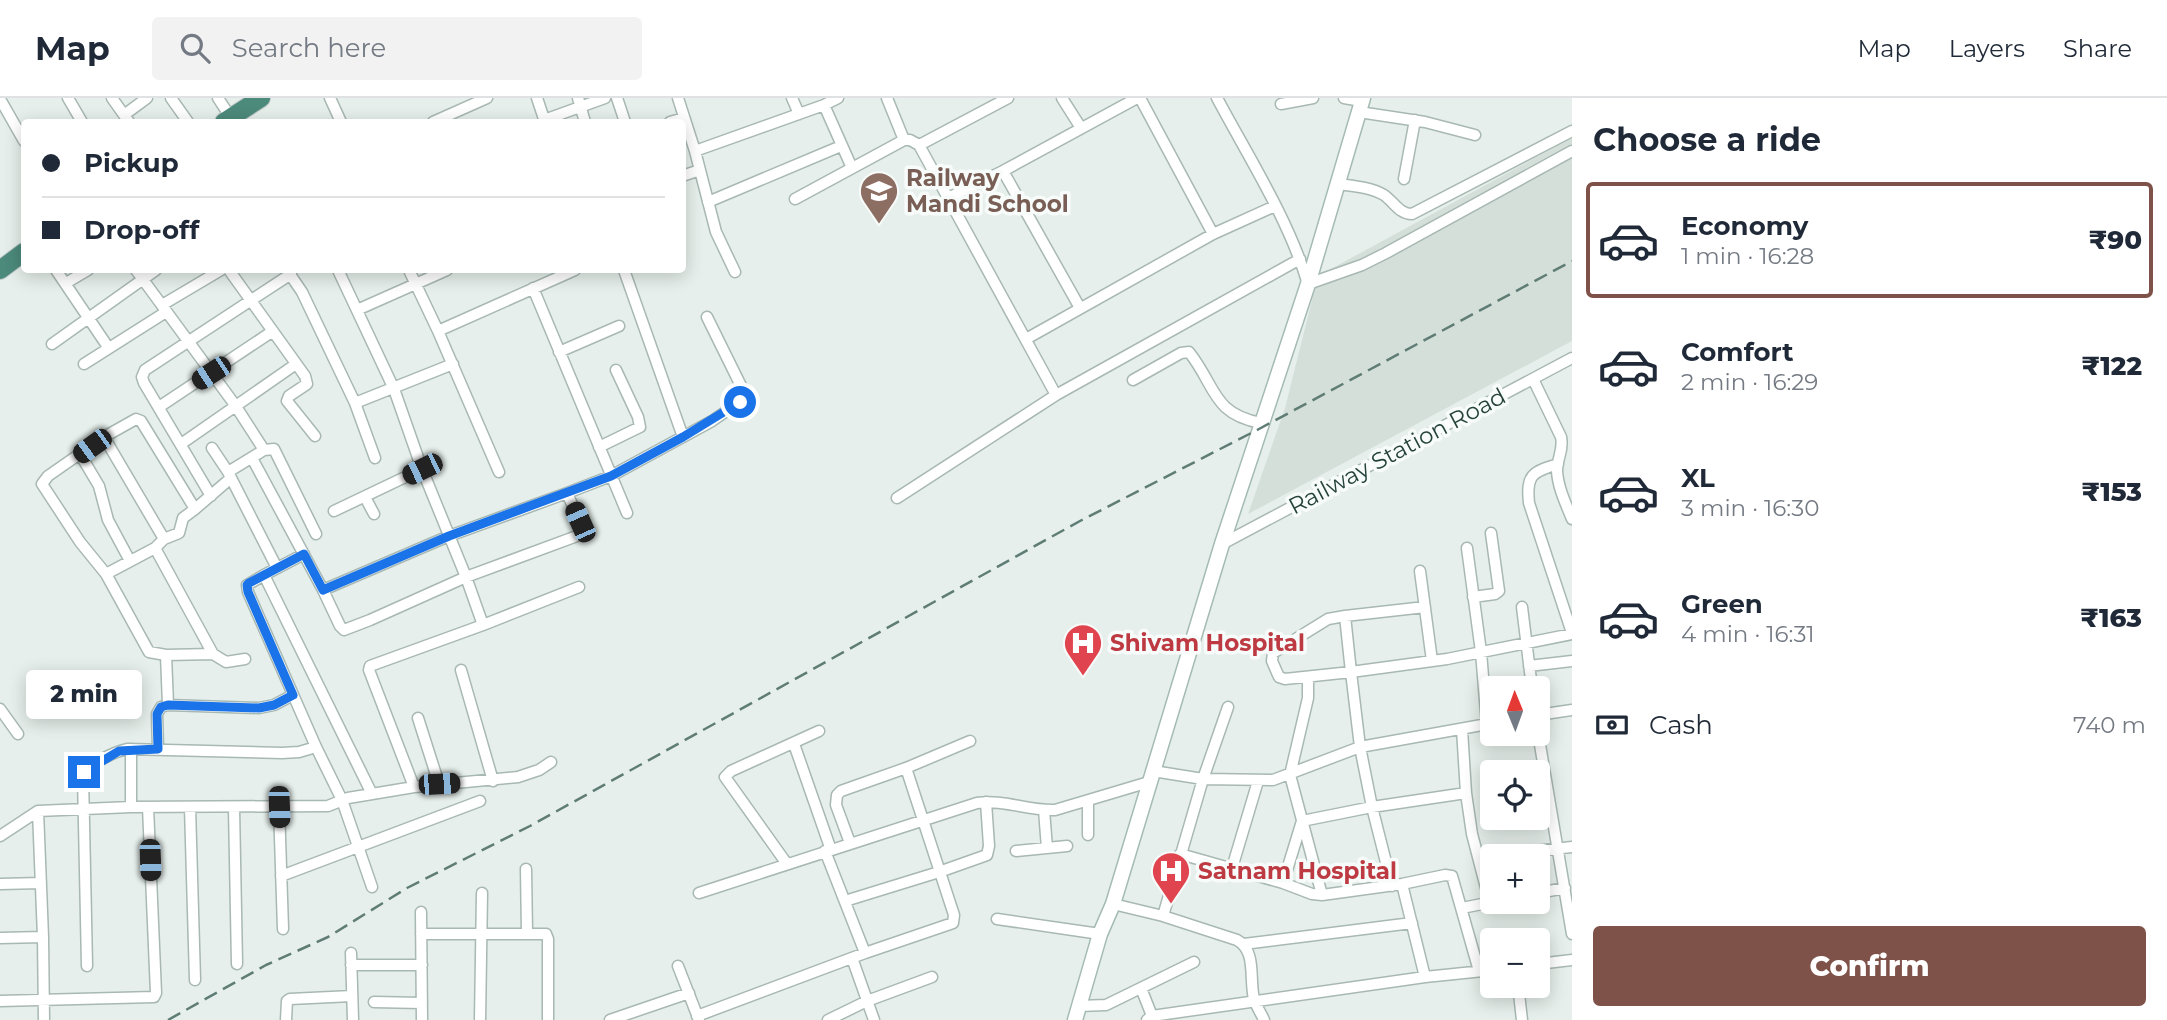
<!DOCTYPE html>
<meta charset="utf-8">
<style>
body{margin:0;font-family:Montserrat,sans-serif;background:#f2f2f3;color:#1f2937;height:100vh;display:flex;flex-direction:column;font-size:26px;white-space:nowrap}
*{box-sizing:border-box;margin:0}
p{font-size:23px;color:#747a83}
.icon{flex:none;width:38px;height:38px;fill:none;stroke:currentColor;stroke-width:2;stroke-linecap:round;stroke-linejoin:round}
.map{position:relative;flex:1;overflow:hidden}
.drawer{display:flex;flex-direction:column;background:#fff;width:595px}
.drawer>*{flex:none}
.guide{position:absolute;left:21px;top:21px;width:665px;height:154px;border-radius:7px;box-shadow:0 4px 18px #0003;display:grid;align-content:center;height:154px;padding:0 21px;background:#fff}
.needle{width:46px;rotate:359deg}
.tools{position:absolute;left:1480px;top:578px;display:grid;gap:14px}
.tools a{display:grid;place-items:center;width:70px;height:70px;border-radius:7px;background:#fff;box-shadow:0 4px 18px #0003;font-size:35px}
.end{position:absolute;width:32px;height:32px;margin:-16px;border:9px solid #1a73e8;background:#fff;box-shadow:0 0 0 4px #fff}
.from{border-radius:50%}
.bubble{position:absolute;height:49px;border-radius:7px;background:#fff;box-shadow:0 4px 18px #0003;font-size:23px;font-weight:800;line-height:49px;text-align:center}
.car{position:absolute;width:21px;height:42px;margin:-21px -10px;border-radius:9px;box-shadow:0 0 5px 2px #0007;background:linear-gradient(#222 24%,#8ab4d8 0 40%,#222 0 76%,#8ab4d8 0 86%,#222 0)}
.guide b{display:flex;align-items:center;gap:24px;height:66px;font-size:26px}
.guide b+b{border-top:2px solid #e0e1e3}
.guide i{width:18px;height:18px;background:#1f2937}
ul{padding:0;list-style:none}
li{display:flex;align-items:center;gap:21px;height:116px;margin:0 14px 10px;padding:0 7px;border:4px solid transparent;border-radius:7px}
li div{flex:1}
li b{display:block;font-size:26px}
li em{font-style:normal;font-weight:800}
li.current{border-color:#7f5249}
li>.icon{width:63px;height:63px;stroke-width:1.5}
h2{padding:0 21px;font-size:32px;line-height:84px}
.pay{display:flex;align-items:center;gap:18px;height:77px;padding:0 21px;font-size:26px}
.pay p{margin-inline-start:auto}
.cta{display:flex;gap:14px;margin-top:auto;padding:14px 21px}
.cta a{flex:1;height:80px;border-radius:7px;background:#7f5249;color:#fff;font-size:28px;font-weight:800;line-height:80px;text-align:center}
header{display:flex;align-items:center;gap:42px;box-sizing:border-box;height:98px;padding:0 35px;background:#fff;border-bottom:2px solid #e0e1e3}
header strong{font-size:33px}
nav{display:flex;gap:38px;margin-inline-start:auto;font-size:24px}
.search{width:490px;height:63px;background:#f2f2f3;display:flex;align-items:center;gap:18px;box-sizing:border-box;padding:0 24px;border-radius:7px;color:#747a83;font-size:26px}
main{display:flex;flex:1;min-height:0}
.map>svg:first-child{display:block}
</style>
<header>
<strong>Map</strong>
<div class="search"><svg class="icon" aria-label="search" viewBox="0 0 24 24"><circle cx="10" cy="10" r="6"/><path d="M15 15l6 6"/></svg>Search here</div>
<nav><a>Map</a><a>Layers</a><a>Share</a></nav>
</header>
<main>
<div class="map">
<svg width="1572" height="922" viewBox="0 0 1572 922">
<rect width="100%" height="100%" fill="#e6efeb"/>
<path fill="#d4dfda" d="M1572 40V243L1248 416 1285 310 1318 178Z"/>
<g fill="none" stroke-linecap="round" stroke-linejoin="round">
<g stroke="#a8b8b2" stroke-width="13">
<path id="minor" d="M68 0 82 24
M112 0 129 24
M171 0 188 24
M218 0 231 20
M330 0 341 24
M537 0 545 24
M578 0 585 24
M617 0 625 24
M678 0 695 53 716 134 735 174
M792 0 799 16
M887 0 904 42
M1062 0 1081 30
M1140 0 1213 136
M1217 0C1249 60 1288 120 1308 186L1362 167 1386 155 1572 53
M1344 0 1362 3
M0 1 24 43
M1281 6 1313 0
M824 7 852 70
M1359 14 1425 24 1475 37
M124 17 147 0
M544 22 605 0
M433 24 487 0
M670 24 684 20
M919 47 1056 297 1300 161
M695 53 824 7 838 0
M1003 73 1080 210
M682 78 700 72
M1404 81 1415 22
M1338 86C1352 88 1371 89 1384 97 1394 104 1399 116 1412 116L1572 33
M948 100 1003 73 1137 0
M795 101 904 42H910L919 47 925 44 1008 0
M708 104 841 48
M56 172 108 249
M136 172 235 307 264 352
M229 172 305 278 307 286 289 298 287 303 315 338
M287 172 302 194 355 305 375 360
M338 172 394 291 422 371 466 479 483 527
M409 172 438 233 499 374
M624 172 683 339
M66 185 88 172
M533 190 627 415
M162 207 221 172
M357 212 447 172
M438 233 575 172
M1026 241 1213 136 1275 108
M52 246 156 172
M559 254 619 228
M84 266 166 214
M1533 281 1561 339C1564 352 1557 360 1557 373 1558 390 1566 406 1572 421
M1133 282 1181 255 1189 254C1216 288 1212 316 1261 325
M355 305 453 266
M159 309 273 233
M104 339 164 441 155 450 106 476
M181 346 296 266
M599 349 640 329 638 319 616 272
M212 350 228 374 277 470
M80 356 99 388 108 422 130 463
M252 360 323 492 340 528 344 532 370 522 466 479 577 438 581 434 580 424 567 395 449 438 323 492
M1558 366C1532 374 1526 377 1529 405L1572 535
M228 374 264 352 274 351 316 436
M231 380 195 411 141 323 136 321 104 339 48 378 42 386 80 444 106 476 149 554 166 557 213 556 226 564 245 561
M567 395 611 378 712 323 744 301V294L707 219
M211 398 144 285 142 279 145 272 291 176
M365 399 374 416
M897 400 1056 297
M334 413 422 371
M164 441 179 435 183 420 195 411
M1222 446 1572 260
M155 450 213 556
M1467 450 1481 554 1487 627
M304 456 264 477 372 696
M1420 473 1432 563
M264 477 247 487 248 494 316 649 342 702 372 789
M1473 499 1495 496 1499 493 1491 435
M1522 509 1532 590
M1345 518 1351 574 1285 581 1279 579 1272 563 1273 555 1328 521 1345 518 1425 509
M166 557 168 607
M1529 568 1572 563
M461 572 493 683
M1308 579V600L1290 677 1322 797 1402 786 1445 777 1452 778 1479 873
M0 611 18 636
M1538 617 1572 612
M418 620 439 686
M1462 631 1466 695 1472 736 1490 805
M1538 635 1572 836
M794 646 831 752
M158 651 157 616 161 609 168 607 259 610 274 607 293 597
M1153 673 1203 681 1273 682 1360 649 1493 625
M414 689 369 572 370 568 483 527 579 489
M1088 703V737
M131 709V651
M190 709 195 882
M279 709 283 831
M234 710 237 866
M1044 712 1047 750
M0 738 38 713
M850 745 836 707 837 697 841 693 906 670 970 643
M825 753 865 855
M1016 753 1067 748
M1526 754 1572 749
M1180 756 1283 785 1312 796 1322 797
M787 766 725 679 731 673 819 633
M1232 770 1258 683
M526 771 527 835
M281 778 480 703
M1283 785 1302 723 1372 709 1466 695
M0 786 41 785
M1402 786 1425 879
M1392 788 1372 709 1360 649 1351 574 1447 561 1572 536
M699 795 977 705C1003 701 1029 713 1055 712L1149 684
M1538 795 1565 790
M845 803 939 774 987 757 989 748 986 704
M1113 806 1163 818 1237 842C1257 853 1249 881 1254 901 1256 908 1261 915 1264 922
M1462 810 1497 803
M421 814 422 922
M1163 818 1203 681 1228 609
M997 821 1100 836
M421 836H546L548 841V922
M0 840 43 839
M1244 846 1412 825
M351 855 353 922
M852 860 874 922
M1538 866 1572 862
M351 867H422
M87 868 83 678C88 666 114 654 127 651L282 655 299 654 316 649
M678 868 699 922
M1518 887 1522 922
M1141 890 1152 918
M0 903 154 899 156 895 148 709
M374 904 422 905
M1079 908 1106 907 1194 864
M697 918 865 855 953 825 954 817 906 670
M44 922 43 839 38 713 131 709 328 708 348 700 414 689 518 679 539 672 551 664
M286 922 287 903 290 901 352 898
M480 922 482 795
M610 922 689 895
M828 922 867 903 932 879
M1147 922 1152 918 1425 879 1493 872"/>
</g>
<g stroke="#a4bbb3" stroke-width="17">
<path id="secondary" d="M1075 922 1100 836 1113 806 1222 446 1308 186 1363 0"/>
</g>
<g stroke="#c2cac8" stroke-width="20">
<path id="trunk" d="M224 24 261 0
M0 172 24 154"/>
</g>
<use href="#minor" stroke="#fff" stroke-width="10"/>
<use href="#secondary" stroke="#fff" stroke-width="14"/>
<use href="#trunk" stroke="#4c8a7c" stroke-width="18"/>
<path stroke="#5f7d75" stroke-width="2.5" stroke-dasharray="14 7" stroke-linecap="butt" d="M168 922 266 867 328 839 407 790 530 728 1080 423 1259 331 1572 163"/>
</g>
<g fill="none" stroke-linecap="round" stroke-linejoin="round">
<path stroke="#1a73e8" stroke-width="9" d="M84 674 119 653 158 651 157 616 161 609 168 607 259 610 274 607 293 597 248 494 247 487 249 485 304 456 323 492 449 438 611 378 683 339 740 304"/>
</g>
<defs>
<g id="school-pin" transform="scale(2.0125)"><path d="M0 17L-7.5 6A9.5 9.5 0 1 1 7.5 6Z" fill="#8d6e63" stroke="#f7fbf9"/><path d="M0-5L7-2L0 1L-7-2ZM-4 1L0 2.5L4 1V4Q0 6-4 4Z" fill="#fff"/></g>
<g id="hospital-pin" transform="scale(2.0125)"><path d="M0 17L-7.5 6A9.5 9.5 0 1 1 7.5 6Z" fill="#e0444e" stroke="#f7fbf9"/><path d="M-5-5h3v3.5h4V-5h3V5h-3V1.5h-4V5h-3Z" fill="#fff"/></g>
</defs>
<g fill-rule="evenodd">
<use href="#school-pin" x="879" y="93"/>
<use href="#hospital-pin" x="1083" y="545"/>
<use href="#hospital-pin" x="1171" y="773"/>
</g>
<g text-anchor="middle" stroke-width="7" stroke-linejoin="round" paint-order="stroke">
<g font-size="23" font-weight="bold" fill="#785e54" stroke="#f7fbf9" text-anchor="start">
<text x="906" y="88">Railway<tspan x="906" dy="26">Mandi School</tspan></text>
</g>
<g font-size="23" fill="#24423a" stroke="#f7fbf9">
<text transform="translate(1397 353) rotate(-28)" y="8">Railway Station Road</text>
</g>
<g font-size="23" font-weight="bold" fill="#be3a42" stroke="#f7fbf9" text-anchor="start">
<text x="1110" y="553">Shivam Hospital</text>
<text x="1198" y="781">Satnam Hospital</text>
</g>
</g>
</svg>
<div class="tools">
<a><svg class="needle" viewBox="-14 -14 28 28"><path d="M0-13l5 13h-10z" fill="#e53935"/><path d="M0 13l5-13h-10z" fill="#747a83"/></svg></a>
<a><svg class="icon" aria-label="locate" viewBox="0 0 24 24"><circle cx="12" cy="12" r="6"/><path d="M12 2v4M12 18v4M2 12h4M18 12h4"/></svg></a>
<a>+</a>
<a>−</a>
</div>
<i class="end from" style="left:740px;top:304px"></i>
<i class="end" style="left:84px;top:674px"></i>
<div class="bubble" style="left:26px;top:572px;width:116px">2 min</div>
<i class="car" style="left:211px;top:275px;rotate:237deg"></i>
<i class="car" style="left:92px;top:348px;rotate:234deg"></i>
<i class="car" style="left:422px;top:371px;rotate:244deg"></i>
<i class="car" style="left:580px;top:424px;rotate:336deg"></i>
<i class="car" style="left:439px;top:686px;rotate:87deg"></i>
<i class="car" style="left:279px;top:709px;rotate:178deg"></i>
<i class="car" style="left:150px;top:762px;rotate:178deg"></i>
<div class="guide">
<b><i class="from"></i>Pickup</b>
<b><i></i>Drop-off</b>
</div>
</div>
<section class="drawer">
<h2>Choose a ride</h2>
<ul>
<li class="current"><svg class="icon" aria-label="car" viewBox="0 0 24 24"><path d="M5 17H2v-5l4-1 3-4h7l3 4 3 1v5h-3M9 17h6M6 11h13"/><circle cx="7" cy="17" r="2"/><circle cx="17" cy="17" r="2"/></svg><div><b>Economy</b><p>1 min · 16:28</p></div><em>₹90</em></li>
<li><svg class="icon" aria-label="car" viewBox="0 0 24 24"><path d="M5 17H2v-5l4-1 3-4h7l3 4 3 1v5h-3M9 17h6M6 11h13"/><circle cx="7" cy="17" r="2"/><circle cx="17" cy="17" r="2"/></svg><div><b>Comfort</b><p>2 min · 16:29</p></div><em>₹122</em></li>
<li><svg class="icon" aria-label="car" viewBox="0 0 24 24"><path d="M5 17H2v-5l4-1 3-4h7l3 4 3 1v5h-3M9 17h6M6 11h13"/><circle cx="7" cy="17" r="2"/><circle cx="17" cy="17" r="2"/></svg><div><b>XL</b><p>3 min · 16:30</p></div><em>₹153</em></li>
<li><svg class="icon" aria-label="car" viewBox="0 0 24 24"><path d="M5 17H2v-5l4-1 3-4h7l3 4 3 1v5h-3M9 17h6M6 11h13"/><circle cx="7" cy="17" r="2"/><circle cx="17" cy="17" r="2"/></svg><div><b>Green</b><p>4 min · 16:31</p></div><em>₹163</em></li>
</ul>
<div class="pay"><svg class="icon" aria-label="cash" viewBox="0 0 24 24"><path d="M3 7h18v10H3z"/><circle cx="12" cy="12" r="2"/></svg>Cash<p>740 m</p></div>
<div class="cta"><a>Confirm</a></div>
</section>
</main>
